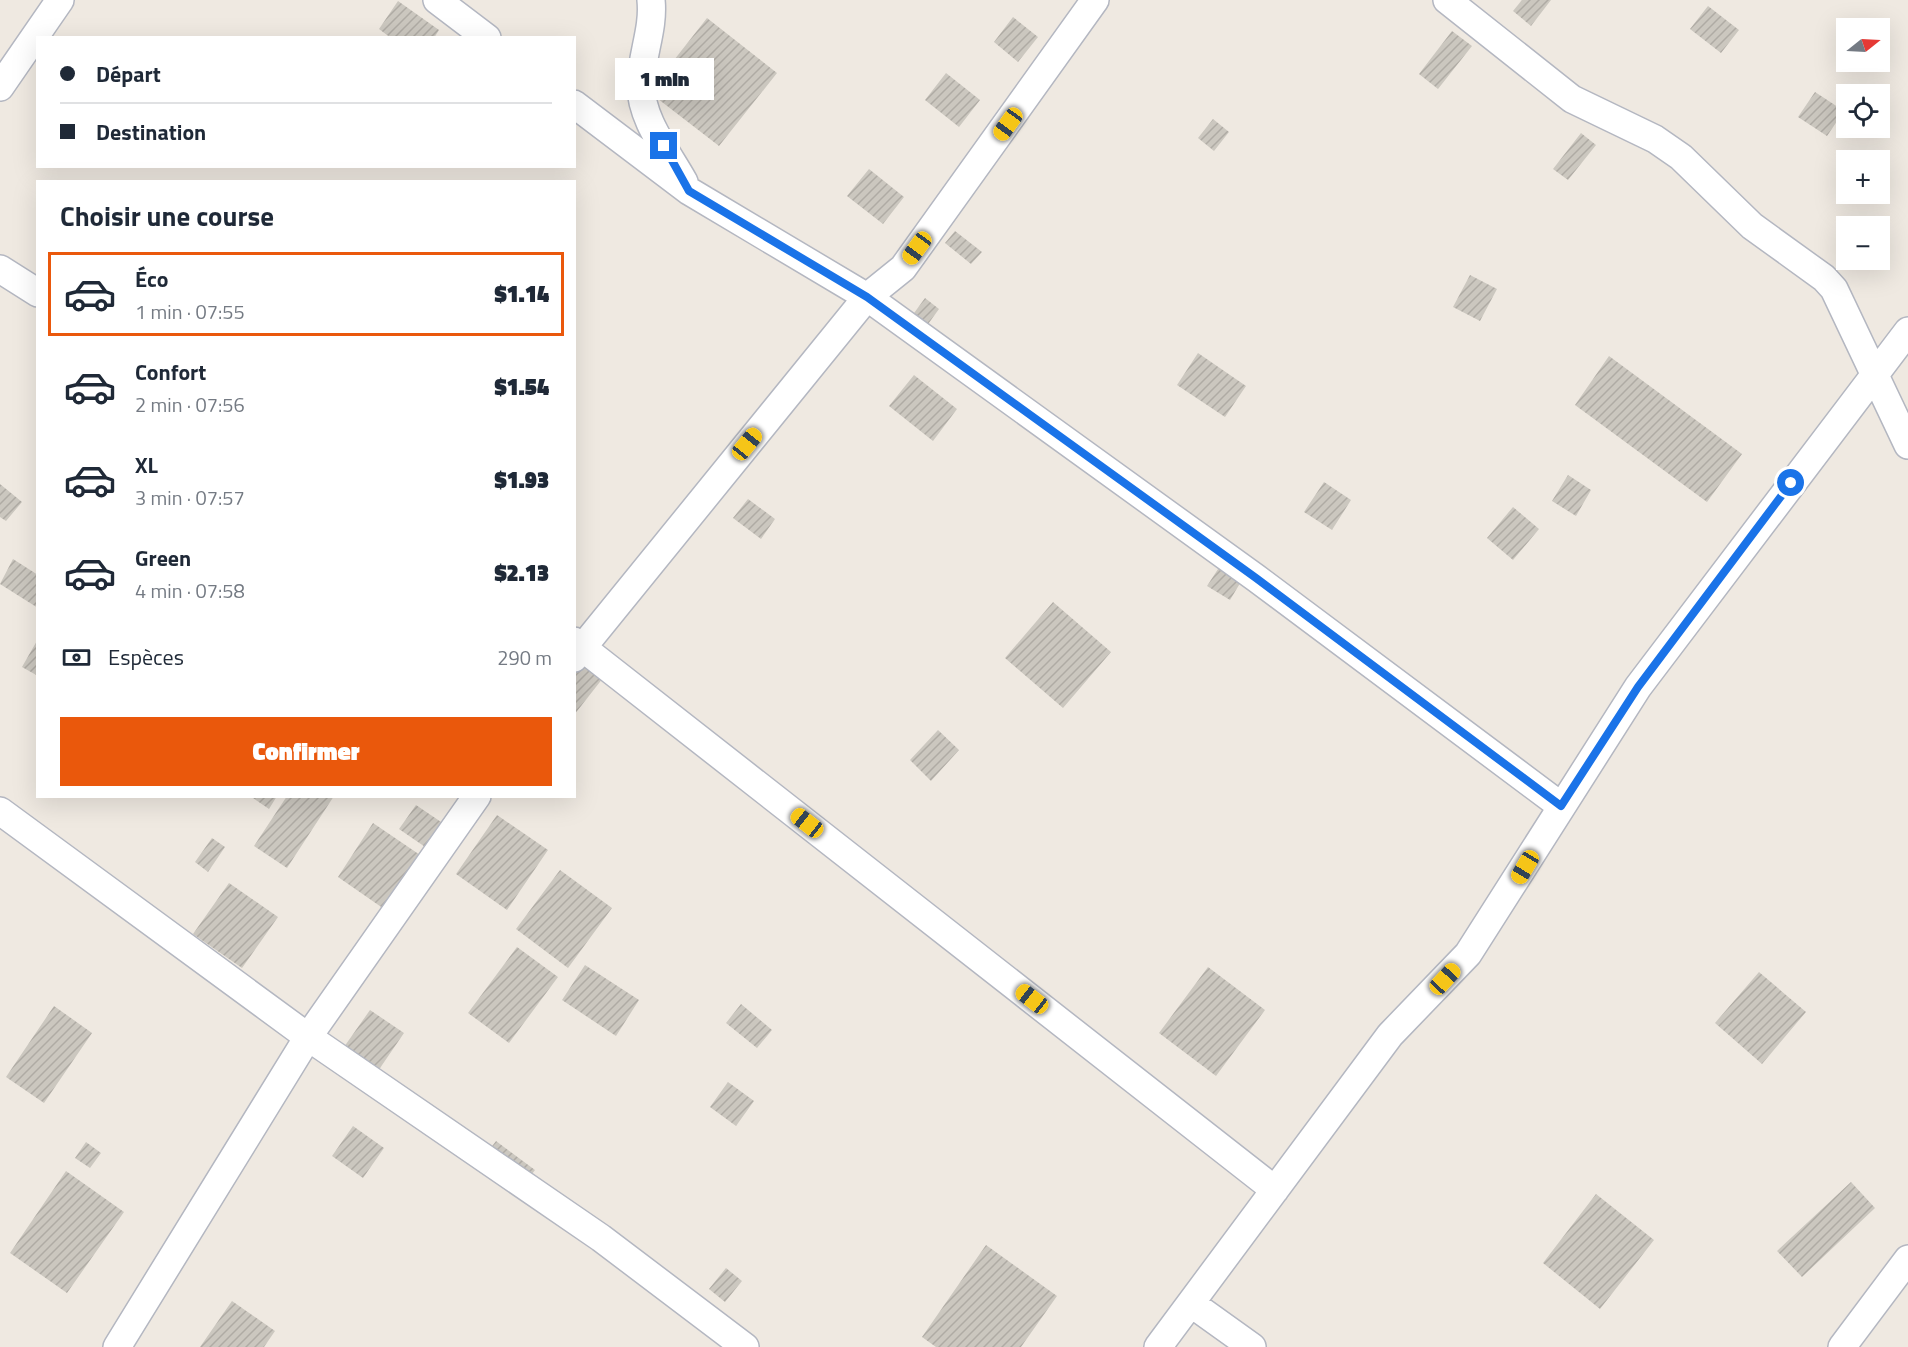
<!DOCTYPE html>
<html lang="fr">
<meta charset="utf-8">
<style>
body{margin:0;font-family:"Titillium Web",sans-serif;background:#f6f6f7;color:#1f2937;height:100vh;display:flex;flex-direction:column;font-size:22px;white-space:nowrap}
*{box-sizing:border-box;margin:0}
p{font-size:20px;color:#747a83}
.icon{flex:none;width:33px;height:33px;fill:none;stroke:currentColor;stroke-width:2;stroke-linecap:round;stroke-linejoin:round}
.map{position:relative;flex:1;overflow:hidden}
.drawer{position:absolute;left:36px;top:180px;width:540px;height:618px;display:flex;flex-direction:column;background:#fff;border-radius:0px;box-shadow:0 6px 24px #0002}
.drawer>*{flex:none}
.top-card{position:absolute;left:36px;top:36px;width:540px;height:132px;border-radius:0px;box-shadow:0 6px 24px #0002;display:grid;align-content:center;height:132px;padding:0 24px;background:#fff}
.needle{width:39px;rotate:72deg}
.fabs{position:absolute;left:1836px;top:18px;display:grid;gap:12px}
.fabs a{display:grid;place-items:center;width:54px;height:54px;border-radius:0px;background:#fff;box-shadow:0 6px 24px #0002;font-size:30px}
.end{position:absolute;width:27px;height:27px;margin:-14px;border:8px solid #1a73e8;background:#fff;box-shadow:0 0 0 3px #fff}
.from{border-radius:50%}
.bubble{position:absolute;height:42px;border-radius:0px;background:#fff;box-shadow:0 6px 24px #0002;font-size:20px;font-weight:800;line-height:42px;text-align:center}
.car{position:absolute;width:18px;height:36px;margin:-18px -9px;border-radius:8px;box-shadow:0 0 4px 2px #0007;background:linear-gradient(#f5c518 24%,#345 0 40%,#f5c518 0 76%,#345 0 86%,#f5c518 0)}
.top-card b{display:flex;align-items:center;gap:21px;height:57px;font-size:22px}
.top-card b+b{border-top:2px solid #e0e1e3}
.top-card i{width:15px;height:15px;background:#1f2937}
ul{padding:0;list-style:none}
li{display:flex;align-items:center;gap:18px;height:84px;margin:0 12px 9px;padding:0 12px;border:3px solid transparent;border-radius:0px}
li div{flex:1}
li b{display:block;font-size:22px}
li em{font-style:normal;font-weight:800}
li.selected{border-color:#ea580c}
li>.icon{width:54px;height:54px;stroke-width:1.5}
h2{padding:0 24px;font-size:27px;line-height:72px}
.pay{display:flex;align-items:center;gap:15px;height:66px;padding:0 24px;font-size:22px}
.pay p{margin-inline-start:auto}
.action{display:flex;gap:12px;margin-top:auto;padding:12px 24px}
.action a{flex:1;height:69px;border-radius:0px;background:#ea580c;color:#fff;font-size:24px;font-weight:800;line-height:69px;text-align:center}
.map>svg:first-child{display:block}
</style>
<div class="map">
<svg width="1908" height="1347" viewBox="0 0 1908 1347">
<defs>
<pattern id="building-hatch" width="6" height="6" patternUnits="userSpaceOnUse" patternTransform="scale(1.5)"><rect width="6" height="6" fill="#cbc7bf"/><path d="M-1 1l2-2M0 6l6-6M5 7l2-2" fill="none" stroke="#afaba4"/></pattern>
</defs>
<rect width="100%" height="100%" fill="#efe9e1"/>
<path fill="url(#building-hatch)" d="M1522 0H1551L1531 26 1513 11Z
M398 1 439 30 434 38H391L379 29Z
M1708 6 1739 30 1721 53 1690 29Z
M1013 17 1038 37 1018 62 994 42Z
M707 18 777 73 719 146 649 92Z
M1452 31 1472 46 1438 89 1419 74Z
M946 73 980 100 959 127 925 100Z
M1815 92 1844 111 1827 136 1798 117Z
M1213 119 1229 132 1214 151 1198 138Z
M1581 133 1596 145 1568 180 1553 169Z
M869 169 904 197 883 224 847 196Z
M955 231 982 252 971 264 945 243Z
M1470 275 1497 289 1480 321 1453 307Z
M925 298 939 309 923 331 909 320Z
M1198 353 1246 386 1225 417 1177 385Z
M1609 356 1742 454 1707 502 1575 405Z
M914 375 957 409 933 441 889 406Z
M1568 475 1591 490 1576 516 1552 501Z
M1324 482 1351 500 1332 530 1304 512Z
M0 484 22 502 6 521 0 517Z
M748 499 775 519 761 539 733 518Z
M1513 507 1539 529 1513 560 1487 538Z
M13 559 38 575V608L0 584Z
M1220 566 1242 580 1230 600 1207 586Z
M1053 602 1111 652 1063 708 1005 658Z
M38 639V676L22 667Z
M583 663 603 678 574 715V674Z
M938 730 959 750 931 781 910 760Z
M250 796H277L269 809Z
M287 796H334L287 868 254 846Z
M416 805 447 826 431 851 399 829Z
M497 815 548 850 507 910 456 874Z
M373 823 423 857 387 911 338 877Z
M212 838 225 847 208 872 195 862Z
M560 870 612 908 568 968 516 929Z
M229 883 278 917 242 968 193 934Z
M517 947 558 977 509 1043 468 1013Z
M585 965 639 1000 616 1036 562 1000Z
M1208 967 1265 1010 1216 1076 1159 1033Z
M1759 972 1806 1012 1762 1064 1715 1023Z
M741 1004 772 1030 757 1048 726 1023Z
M54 1006 92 1033 44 1103 6 1077Z
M370 1010 404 1033 378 1071 344 1047Z
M728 1082 754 1101 736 1126 710 1107Z
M353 1126 384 1148 363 1178 332 1156Z
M496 1141 535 1170 516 1195 477 1166Z
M86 1142 101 1153 90 1168 75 1158Z
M66 1171 124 1212 67 1293 10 1253Z
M1851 1182 1875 1208 1802 1277 1777 1251Z
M1596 1194 1654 1240 1600 1309 1543 1263Z
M986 1245 1057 1296 1021 1347H936L922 1337Z
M726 1268 742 1281 725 1302 709 1289Z
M232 1301 275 1331 264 1347H200Z"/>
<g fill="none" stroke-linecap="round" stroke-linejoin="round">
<g stroke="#b4b7c1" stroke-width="30">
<path id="minor" d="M437 0 487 38
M651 0C654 28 642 54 641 82 639 117 668 153 684 182
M1447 0 1572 99 1655 139 1681 157 1752 226 1824 278 1834 289 1908 445
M0 87 60 0
M574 104 689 191 867 297 1256 578 1561 806
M0 269 38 293
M574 641 1275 1190
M574 658 867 297 903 268 1095 0
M0 811 308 1037 601 1238 745 1347
M1192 1304 1252 1347
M117 1347 308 1037 477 796
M1158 1347 1390 1035 1468 954 1638 687 1908 331
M1842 1347 1908 1259"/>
</g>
<use href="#minor" stroke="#fff" stroke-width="27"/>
</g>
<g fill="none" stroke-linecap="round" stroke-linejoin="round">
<path stroke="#1a73e8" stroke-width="8" d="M664 146 689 191 867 297 1256 578 1561 806 1638 687 1791 483"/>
</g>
</svg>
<div class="fabs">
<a><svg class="needle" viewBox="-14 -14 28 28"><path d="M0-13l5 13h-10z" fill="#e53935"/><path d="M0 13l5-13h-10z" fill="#747a83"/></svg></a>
<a><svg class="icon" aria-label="locate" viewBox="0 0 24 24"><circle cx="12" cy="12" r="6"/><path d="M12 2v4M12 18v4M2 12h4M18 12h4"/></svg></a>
<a>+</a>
<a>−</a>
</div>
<i class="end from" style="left:1791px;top:483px"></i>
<i class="end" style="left:664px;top:146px"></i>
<div class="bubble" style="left:615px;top:58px;width:99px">1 min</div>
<i class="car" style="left:1008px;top:124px;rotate:216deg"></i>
<i class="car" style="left:917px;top:248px;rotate:216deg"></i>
<i class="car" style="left:747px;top:444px;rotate:39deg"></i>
<i class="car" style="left:807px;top:823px;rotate:308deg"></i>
<i class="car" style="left:1525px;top:867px;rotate:211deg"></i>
<i class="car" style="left:1445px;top:979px;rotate:43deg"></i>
<i class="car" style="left:1032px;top:999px;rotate:308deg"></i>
<div class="top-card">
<b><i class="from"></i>Départ</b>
<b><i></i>Destination</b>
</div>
<section class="drawer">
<h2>Choisir une course</h2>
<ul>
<li class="selected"><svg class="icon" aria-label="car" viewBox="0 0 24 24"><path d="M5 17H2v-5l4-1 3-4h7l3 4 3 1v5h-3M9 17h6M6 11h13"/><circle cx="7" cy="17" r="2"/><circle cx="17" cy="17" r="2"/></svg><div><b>Éco</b><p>1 min · 07:55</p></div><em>$1.14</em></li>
<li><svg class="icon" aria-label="car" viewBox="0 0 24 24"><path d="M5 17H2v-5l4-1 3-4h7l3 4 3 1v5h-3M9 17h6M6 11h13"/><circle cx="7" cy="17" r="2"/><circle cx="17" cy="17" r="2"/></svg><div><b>Confort</b><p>2 min · 07:56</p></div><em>$1.54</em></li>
<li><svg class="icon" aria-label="car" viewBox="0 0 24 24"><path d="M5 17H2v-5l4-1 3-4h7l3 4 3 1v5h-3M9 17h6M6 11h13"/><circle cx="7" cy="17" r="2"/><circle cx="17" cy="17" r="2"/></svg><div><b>XL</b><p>3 min · 07:57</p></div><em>$1.93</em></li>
<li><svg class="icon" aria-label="car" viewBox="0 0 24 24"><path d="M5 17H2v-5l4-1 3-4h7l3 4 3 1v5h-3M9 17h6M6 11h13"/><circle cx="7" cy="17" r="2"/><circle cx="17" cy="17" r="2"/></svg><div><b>Green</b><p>4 min · 07:58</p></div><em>$2.13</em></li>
</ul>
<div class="pay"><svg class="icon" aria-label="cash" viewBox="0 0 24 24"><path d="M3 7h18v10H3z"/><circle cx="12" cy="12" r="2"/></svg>Espèces<p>290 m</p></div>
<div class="action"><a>Confirmer</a></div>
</section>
</div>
